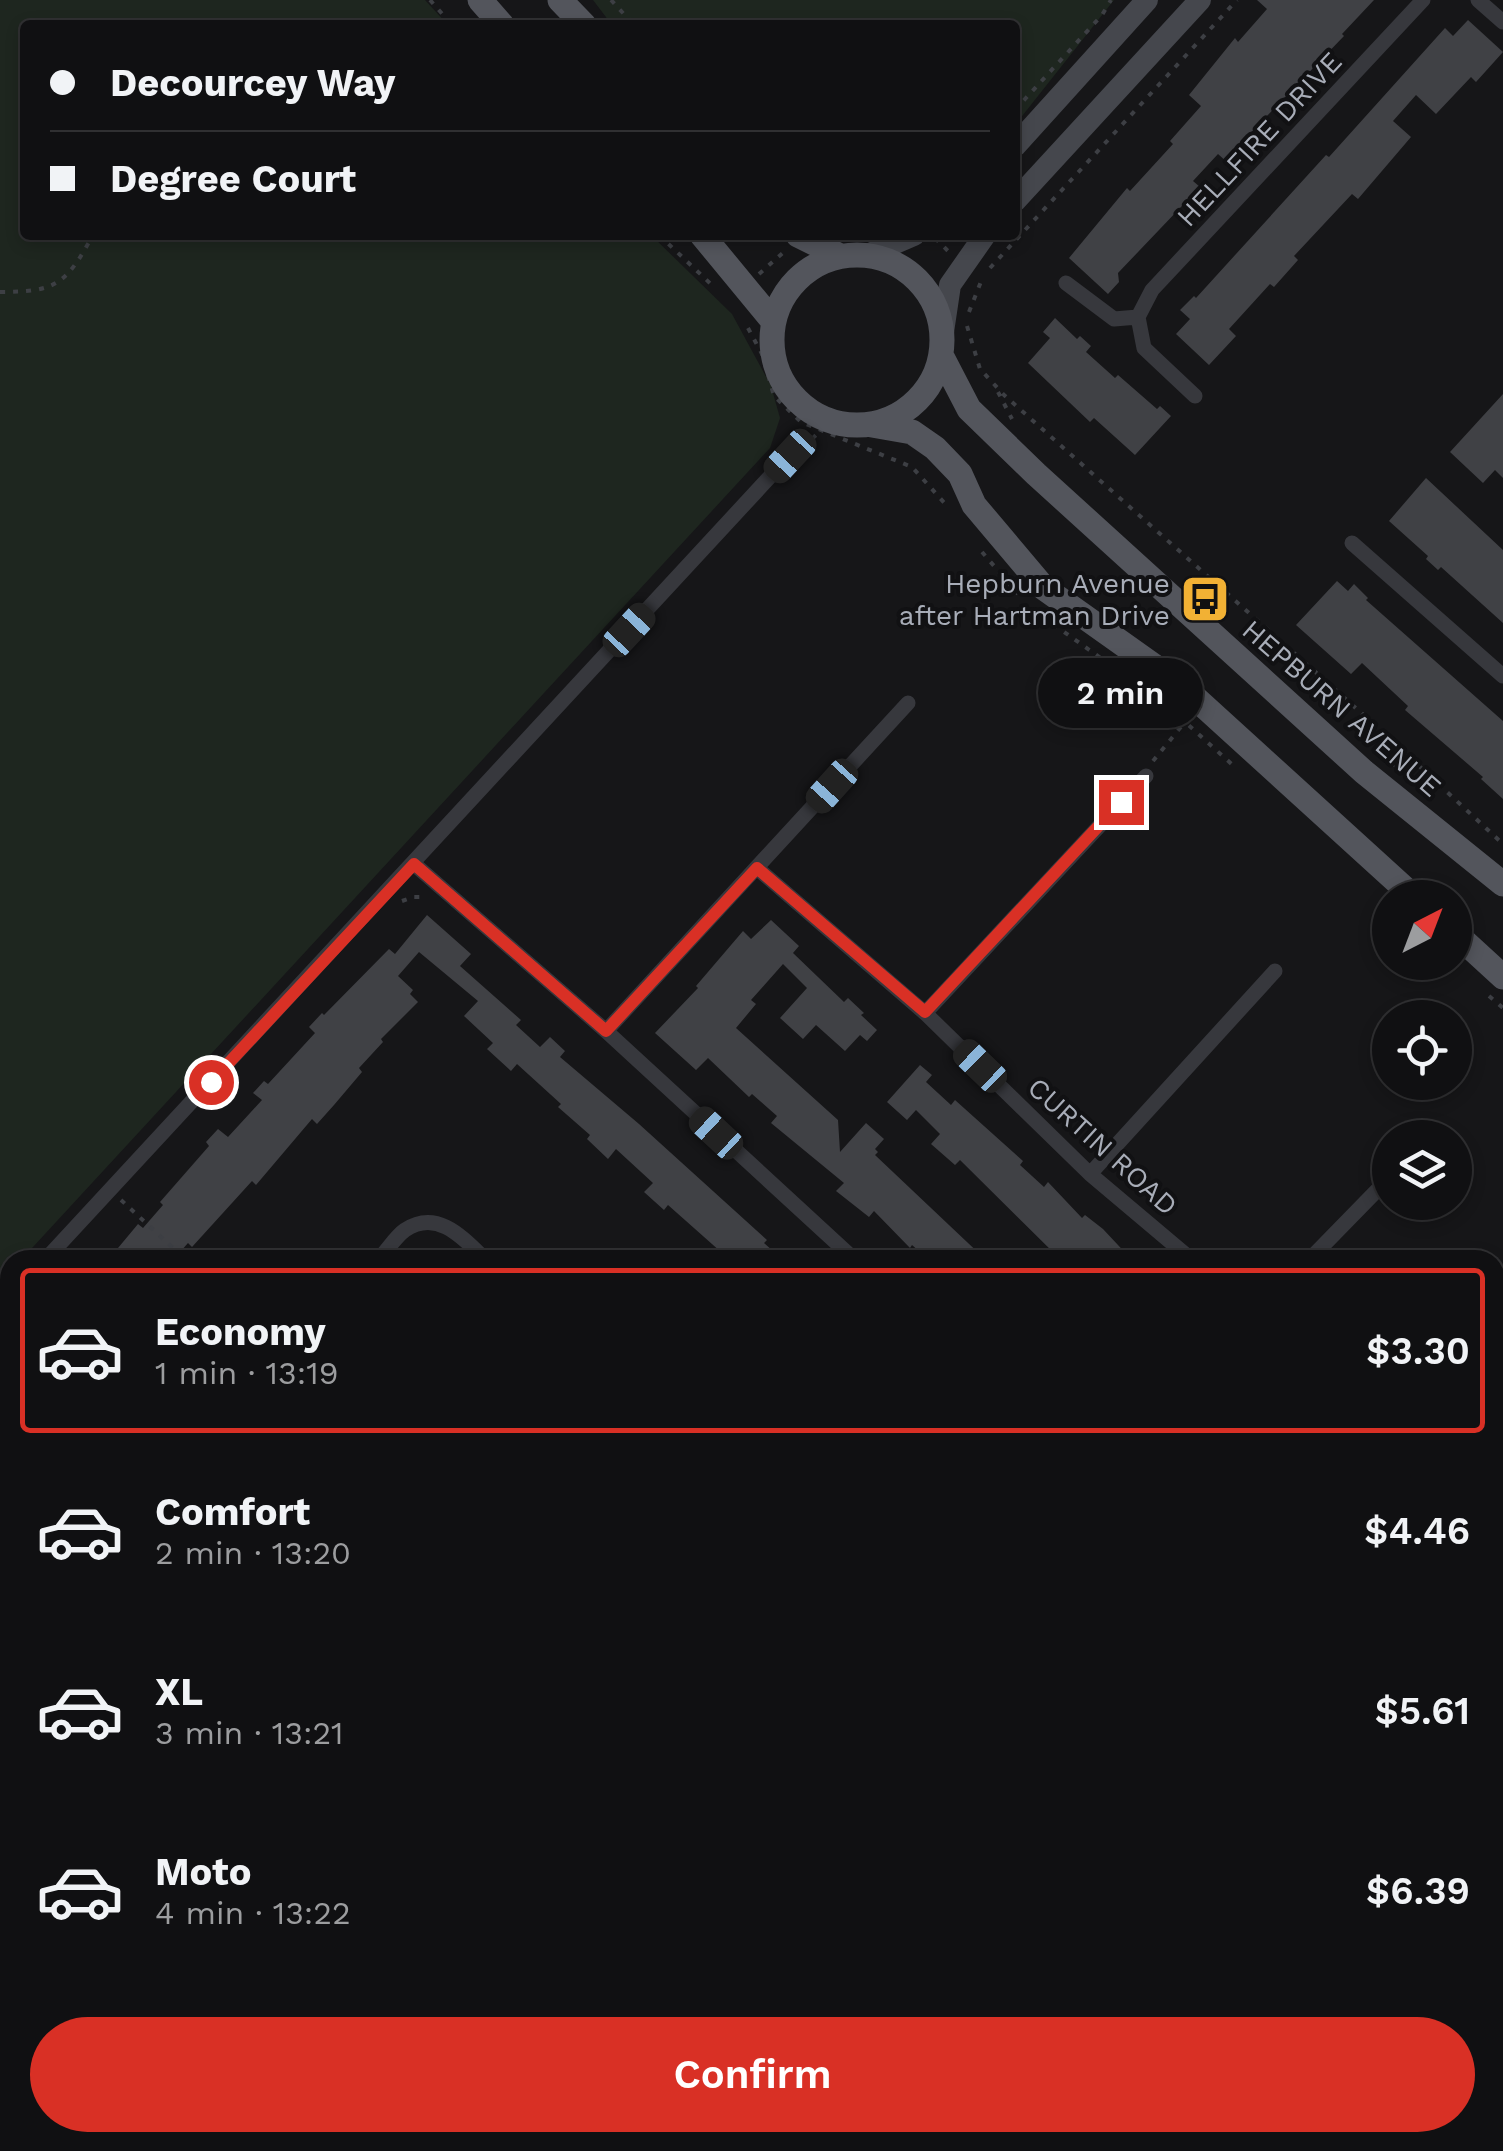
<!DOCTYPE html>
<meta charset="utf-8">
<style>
body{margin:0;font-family:"Work Sans",sans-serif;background:#19191b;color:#f1f3f6;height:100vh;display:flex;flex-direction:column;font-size:38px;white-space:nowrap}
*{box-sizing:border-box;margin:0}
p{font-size:32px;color:#9c9d9f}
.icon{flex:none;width:55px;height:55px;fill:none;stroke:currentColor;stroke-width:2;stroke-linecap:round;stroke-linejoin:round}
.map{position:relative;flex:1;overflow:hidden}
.panel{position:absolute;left:0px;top:1250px;width:1505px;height:902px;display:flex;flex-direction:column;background:#101012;border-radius:30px 30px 0 0;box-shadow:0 5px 15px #0003,0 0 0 2px #303032}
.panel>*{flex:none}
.hud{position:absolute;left:20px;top:20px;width:1000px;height:220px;border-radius:10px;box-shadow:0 5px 15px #0003,0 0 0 2px #303032;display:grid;align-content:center;height:220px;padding:0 30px;background:#101012}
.needle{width:65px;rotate:42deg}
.tools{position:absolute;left:1372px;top:880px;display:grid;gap:20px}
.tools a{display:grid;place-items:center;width:100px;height:100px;border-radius:50%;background:#101012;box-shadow:0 5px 15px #0003,0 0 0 2px #303032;font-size:50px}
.end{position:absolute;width:45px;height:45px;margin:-22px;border:12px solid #d93025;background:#fff;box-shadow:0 0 0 5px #fff}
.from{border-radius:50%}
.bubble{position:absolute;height:70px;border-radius:35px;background:#101012;box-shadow:0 5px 15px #0003,0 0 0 2px #303032;font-size:32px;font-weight:600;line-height:70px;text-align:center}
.car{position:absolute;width:30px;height:60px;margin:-30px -15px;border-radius:12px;box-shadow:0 0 8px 2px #0007;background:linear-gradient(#222 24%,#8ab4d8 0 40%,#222 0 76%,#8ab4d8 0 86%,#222 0)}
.hud b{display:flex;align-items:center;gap:35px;height:95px;font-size:38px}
.hud b+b{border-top:2px solid #303032}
.hud i{width:25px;height:25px;background:#f1f3f6}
ul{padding:18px 0 0;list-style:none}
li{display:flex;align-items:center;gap:30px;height:165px;margin:0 20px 15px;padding:0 10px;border:5px solid transparent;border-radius:10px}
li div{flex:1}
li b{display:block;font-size:38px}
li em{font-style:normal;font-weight:600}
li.current{border-color:#d93025}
li>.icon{width:90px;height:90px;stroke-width:1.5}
.cta{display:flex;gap:20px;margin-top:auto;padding:20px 30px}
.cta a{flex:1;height:115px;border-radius:60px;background:#d93025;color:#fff;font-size:40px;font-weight:600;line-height:115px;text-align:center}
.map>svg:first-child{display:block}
</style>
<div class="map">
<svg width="1503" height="2151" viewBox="0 0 1503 2151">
<rect width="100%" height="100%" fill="#161618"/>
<path fill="#1e261f" d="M0 0H425L448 25H25V235H651L732 314 771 386 780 418 770 448 21 1260H10V1272L0 1283Z
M593 0H1114L1015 125V25H612Z"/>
<path fill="#404145" d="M1257 0H1374L1342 34 1344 36 1237 147 1241 150 1228 163 1218 154 1193 181 1200 187 1118 273 1119 282 1108 294 1069 258 1127 188 1130 191 1173 144 1170 141 1201 106 1189 95 1235 38 1238 42 1267 9Z
M1468 20 1503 52 1476 82 1471 77 1436 114 1416 95 1393 121 1411 137 1358 199 1352 194 1294 256 1298 260 1274 287 1270 284 1229 329 1236 336 1209 365 1176 334 1190 319 1180 310 1194 296 1196 298 1326 155 1329 157 1445 28 1453 36Z
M1055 318 1077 339 1080 336 1091 346 1086 352 1115 378 1118 375 1157 409 1160 406 1171 416 1135 455 1094 418 1090 422 1028 363 1050 338 1043 332Z
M1503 394V478L1495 470 1483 483 1450 452Z
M1426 478 1503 550V623L1441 567 1438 570 1426 559 1428 556 1389 521Z
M1337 581 1348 591 1354 584 1368 598 1366 600 1503 721V799L1481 779 1483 777 1405 710 1408 706 1362 663 1351 674 1296 625Z
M427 915 471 954 460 966 521 1020 516 1025 540 1047 550 1037 565 1051 560 1057 639 1124 767 1240 764 1243 783 1260H730L668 1205 664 1210 644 1192 653 1183 616 1149 608 1159 587 1139 590 1135 558 1107 561 1104 517 1064 511 1071 487 1049 493 1043 464 1016 478 1001 419 952 398 976 413 990 410 994 418 1002 381 1039 383 1042 359 1068 362 1072 334 1105 317 1124 312 1119 256 1185 252 1181 192 1247 188 1243 173 1260H108L138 1224 143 1228 163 1205 160 1202 209 1146 206 1142 218 1129 228 1137 262 1100 253 1093 264 1081 268 1084 315 1033 309 1027 322 1013 324 1015 389 949 395 954Z
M771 920 799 946 793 953 844 1002 848 998 864 1013 861 1015 877 1030 867 1041 860 1035 845 1051 816 1025 803 1039 780 1018 807 988 783 964 751 1000 756 1004 736 1028 838 1120 840 1152 866 1123 884 1139 875 1149 878 1152 875 1155 986 1260H929L912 1245 910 1248 874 1211 869 1217 836 1191 844 1183 771 1123 777 1116 752 1094 749 1097 708 1058 696 1070 655 1033 698 988 696 986 743 931 751 939Z
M920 1065 932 1075 926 1082 951 1105 955 1100 1023 1161 1020 1165 1044 1187 1048 1182 1082 1218 1085 1215 1103 1229 1132 1260H1061L960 1160 955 1165 931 1144 940 1134 916 1110 907 1120 887 1102Z"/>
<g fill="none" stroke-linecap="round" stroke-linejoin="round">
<path stroke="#3d3f44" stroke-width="4" stroke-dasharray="5 8" stroke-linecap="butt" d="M430 0 452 25
M611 0 634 25
M1015 110 1102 15 1111 0
M659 235 714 287
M935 238 950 253
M990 268 1237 0
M759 274 786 250
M0 292C57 292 66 284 93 235
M969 312 982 279
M967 326 980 369 1004 395 1376 726 1503 844
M748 328 762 354 774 396 801 422 912 467 949 508
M998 392 1012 419
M803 448 821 430
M982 552 1018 594
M1043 617 1164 703 1236 768
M1153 761 1185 722
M1394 767 1406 754
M402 901 413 897H426
M1489 996 1503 1008
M121 1200 186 1260
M1495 1865 1503 1875"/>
<path stroke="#37383d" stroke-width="15" d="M1478 0 1503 22
M1066 283 1114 319 1138 317
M1195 396 1144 348 1138 317 1152 290 1423 0
M1352 543 1503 676
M414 864 606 1031 855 1260
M757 868 925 1013 1090 1174 1192 1260
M925 1013 1146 776
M606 1031 908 703
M1428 1138 1433 1133
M1090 1174 1275 971
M45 1260 790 455
M378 1260C387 1251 395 1237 405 1230 438 1208 464 1239 486 1260
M1309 1260 1390 1177
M0 1308 10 1297
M1495 1728 1503 1719
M0 1781 10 1783
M1495 1838 1503 1845
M0 2101 10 2110
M1495 2131 1503 2138
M46 2142 55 2151
M434 2142 443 2151
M154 2151 162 2142
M1171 2151 1176 2142
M1416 2151 1424 2142"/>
<path stroke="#45474d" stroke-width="22" d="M1015 146 1147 0
M1015 201 1200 0
M867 255 914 235
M943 332 950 285 985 235
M1495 1374 1503 1366
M890 2151 898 2142"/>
<path stroke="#53555c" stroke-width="25" d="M480 0 502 25
M560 0 584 25
M702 235 773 321
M798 235 840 256
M772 340a85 85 0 1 1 170 0a85 85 0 1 1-170 0Z
M942 357 969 409 1036 474 1364 772 1503 884
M872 425 912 432 935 448 960 474 974 505 1044 588 1182 686 1415 898
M1455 933 1503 977"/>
</g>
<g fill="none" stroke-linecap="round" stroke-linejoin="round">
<path stroke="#d93025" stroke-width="12" d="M211 1082 414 864 606 1031 757 868 925 1012 1121 802"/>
</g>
<defs>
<g id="bus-square" transform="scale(2.5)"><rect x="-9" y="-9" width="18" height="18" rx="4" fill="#f2b134" stroke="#111113"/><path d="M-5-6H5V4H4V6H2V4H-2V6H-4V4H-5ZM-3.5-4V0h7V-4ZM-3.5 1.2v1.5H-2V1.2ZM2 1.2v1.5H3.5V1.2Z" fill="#111"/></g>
</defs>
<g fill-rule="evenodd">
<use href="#bus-square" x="1205" y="599"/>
</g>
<g text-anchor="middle" stroke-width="8" stroke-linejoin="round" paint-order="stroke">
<g font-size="28" fill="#a8adb8" stroke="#111113">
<text transform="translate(1259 139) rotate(-47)" y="10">HELLFIRE DRIVE</text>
<text transform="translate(1342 708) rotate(41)" y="10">HEPBURN AVENUE</text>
<text transform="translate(1103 1146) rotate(42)" y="10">CURTIN ROAD</text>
</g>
<g font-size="28" fill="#a8adb8" stroke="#111113" text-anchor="end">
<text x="1170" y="593">Hepburn Avenue<tspan x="1170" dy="32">after Hartman Drive</tspan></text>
</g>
</g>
</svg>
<div class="tools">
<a><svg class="needle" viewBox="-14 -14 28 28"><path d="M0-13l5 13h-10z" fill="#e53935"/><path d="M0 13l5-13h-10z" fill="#9c9d9f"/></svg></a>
<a><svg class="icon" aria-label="locate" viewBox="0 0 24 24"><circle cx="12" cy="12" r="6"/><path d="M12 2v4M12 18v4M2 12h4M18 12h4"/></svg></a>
<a><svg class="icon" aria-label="layers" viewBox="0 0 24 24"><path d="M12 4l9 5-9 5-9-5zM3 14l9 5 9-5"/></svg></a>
</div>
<i class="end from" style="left:211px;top:1082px"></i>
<i class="end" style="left:1121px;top:802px"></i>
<div class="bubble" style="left:1038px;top:658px;width:165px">2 min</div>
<i class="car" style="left:790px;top:456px;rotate:223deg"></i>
<i class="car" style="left:629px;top:630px;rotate:43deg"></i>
<i class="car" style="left:832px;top:786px;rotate:222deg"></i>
<i class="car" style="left:980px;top:1066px;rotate:314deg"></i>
<i class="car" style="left:716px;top:1133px;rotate:313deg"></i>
<div class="hud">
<b><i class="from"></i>Decourcey Way</b>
<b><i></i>Degree Court</b>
</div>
<section class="panel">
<ul>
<li class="current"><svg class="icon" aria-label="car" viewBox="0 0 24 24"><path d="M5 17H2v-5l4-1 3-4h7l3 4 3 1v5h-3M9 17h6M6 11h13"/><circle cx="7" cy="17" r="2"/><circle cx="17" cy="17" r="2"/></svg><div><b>Economy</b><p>1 min · 13:19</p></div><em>$3.30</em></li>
<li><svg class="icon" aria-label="car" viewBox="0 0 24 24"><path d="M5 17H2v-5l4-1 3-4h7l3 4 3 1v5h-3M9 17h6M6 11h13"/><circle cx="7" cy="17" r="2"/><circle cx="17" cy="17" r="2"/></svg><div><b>Comfort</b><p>2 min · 13:20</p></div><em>$4.46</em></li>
<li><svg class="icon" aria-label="car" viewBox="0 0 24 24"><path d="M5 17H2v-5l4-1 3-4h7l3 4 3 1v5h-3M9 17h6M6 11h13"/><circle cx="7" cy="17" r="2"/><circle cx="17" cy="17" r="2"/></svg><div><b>XL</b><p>3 min · 13:21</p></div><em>$5.61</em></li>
<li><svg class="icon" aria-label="car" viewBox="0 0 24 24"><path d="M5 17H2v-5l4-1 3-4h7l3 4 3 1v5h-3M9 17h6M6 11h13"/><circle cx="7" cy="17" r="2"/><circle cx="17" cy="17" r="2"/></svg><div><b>Moto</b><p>4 min · 13:22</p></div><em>$6.39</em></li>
</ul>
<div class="cta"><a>Confirm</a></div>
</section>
</div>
